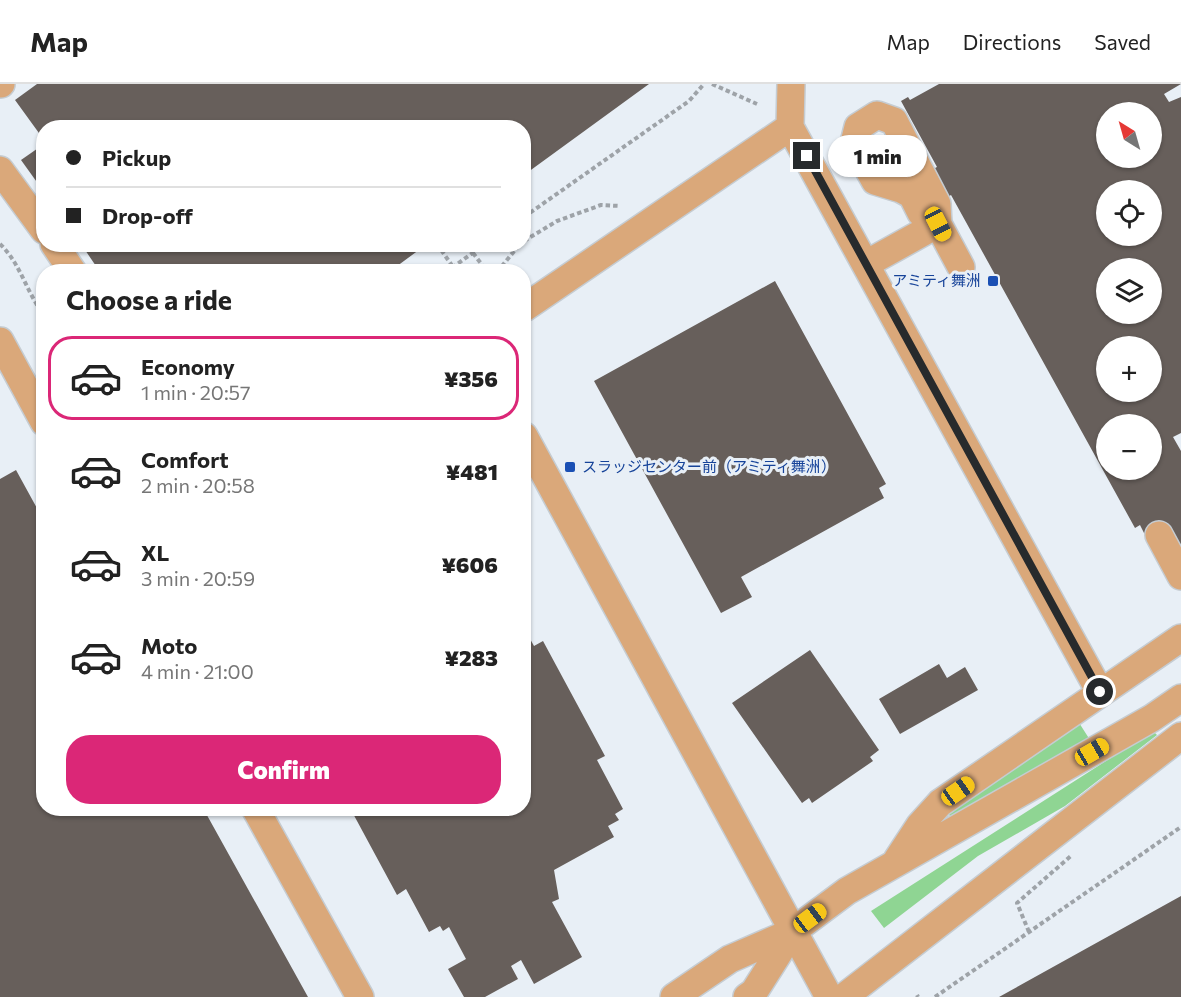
<!DOCTYPE html>
<meta charset="utf-8">
<style>
body{margin:0;font-family:Commissioner,"Noto Sans JP",sans-serif;background:#f2f2f2;color:#222;height:100vh;display:flex;flex-direction:column;font-size:22px;white-space:nowrap}
*{box-sizing:border-box;margin:0}
p{font-size:20px;color:#767676}
.icon{flex:none;width:33px;height:33px;fill:none;stroke:currentColor;stroke-width:2;stroke-linecap:round;stroke-linejoin:round}
.map{position:relative;flex:1;overflow:hidden}
.drawer{position:absolute;left:36px;top:180px;width:495px;height:552px;display:flex;flex-direction:column;background:#fff;border-radius:24px;box-shadow:0 2px 4px #0004}
.drawer>*{flex:none}
.banner{position:absolute;left:36px;top:36px;width:495px;height:132px;border-radius:24px;box-shadow:0 2px 4px #0004;display:grid;align-content:center;height:132px;padding:0 30px;background:#fff}
.needle{width:39px;rotate:323deg}
.controls{position:absolute;left:1096px;top:18px;display:grid;gap:12px}
.controls a{display:grid;place-items:center;width:66px;height:66px;border-radius:50%;background:#fff;box-shadow:0 2px 4px #0004;font-size:30px}
.end{position:absolute;width:27px;height:27px;margin:-14px;border:8px solid #272a2c;background:#fff;box-shadow:0 0 0 3px #fff}
.from{border-radius:50%}
.bubble{position:absolute;height:42px;border-radius:21px;background:#fff;box-shadow:0 2px 4px #0004;font-size:20px;font-weight:800;line-height:42px;text-align:center}
.car{position:absolute;width:18px;height:36px;margin:-18px -9px;border-radius:8px;box-shadow:0 0 4px 2px #0007;background:linear-gradient(#f5c518 24%,#345 0 40%,#f5c518 0 76%,#345 0 86%,#f5c518 0)}
.banner b{display:flex;align-items:center;gap:21px;height:57px;font-size:22px}
.banner b+b{border-top:2px solid #e0e0e0}
.banner i{width:15px;height:15px;background:#222}
ul{padding:0;list-style:none}
li{display:flex;align-items:center;gap:18px;height:84px;margin:0 12px 9px;padding:0 18px;border:3px solid transparent;border-radius:24px}
li div{flex:1}
li b{display:block;font-size:22px}
li em{font-style:normal;font-weight:800}
li.active{border-color:#db2777}
li>.icon{width:54px;height:54px;stroke-width:1.5}
h2{padding:0 30px;font-size:27px;line-height:72px}
.action{display:flex;gap:12px;margin-top:auto;padding:12px 30px}
.action a{flex:1;height:69px;border-radius:24px;background:#db2777;color:#fff;font-size:24px;font-weight:800;line-height:69px;text-align:center}
header{display:flex;align-items:center;gap:36px;box-sizing:border-box;height:84px;padding:0 30px;background:#fff;border-bottom:2px solid #e0e0e0}
header strong{font-size:28px}
nav{display:flex;gap:33px;margin-inline-start:auto;font-size:21px}
.map>svg:first-child{display:block}
</style>
<header>
<strong>Map</strong>
<nav><a>Map</a><a>Directions</a><a>Saved</a></nav>
</header>
<div class="map">
<svg width="1181" height="913" viewBox="0 0 1181 913">
<rect width="100%" height="100%" fill="#e8eff6"/>
<path fill="#8fd593" d="M1076 634 1090 656 954 736 949 731 951 724Z
M1153 647 1157 651 1065 722 978 772 884 844 871 827Z"/>
<path fill="#675f5b" fill-rule="evenodd" d="M37 0H649L524 91V44H44V56L15 16Z
M939 0H1181L1164 10 1169 18 1181 13V349L1173 353 1181 367V468L1148 457 1140 441 1135 444 951 111 946 114 931 86 937 83 901 17 908 13 910 16ZM1107 28H1152V74H1107ZM1107 106H1152V152H1107ZM1107 184H1152V230H1107ZM1107 262H1152V308H1107ZM1107 340H1152V386H1107Z
M44 60V108L21 76Z
M81 160H427L389 188H100Z
M775 197 886 400 879 404 884 414 741 493 752 513 721 529 594 297Z
M16 386 44 437V724H203L308 913H0V395Z
M524 544 534 562 543 557 605 672 597 676 623 725 615 730 619 736 608 742 614 753 554 786 559 815 552 818 582 873 534 900 521 876 511 882 518 895 485 913H464L448 885 466 875 449 843 443 847 440 842 429 848 406 805 397 811 350 724H524Z
M810 566 879 666 870 673 873 677 812 719 809 714 802 719 732 619Z
M939 580 947 594 965 583 978 606 900 650 879 615Z
M1181 812V913H999Z"/>
<g fill="none" stroke-linecap="round" stroke-linejoin="round">
<g stroke="#c5ccd2" stroke-width="30">
<path id="minor" d="M0 0H1
M791 0 790 43 1100 608
M877 31 894 37 937 120 938 140 921 129 912 111 901 105 875 97 854 59 858 43Z
M0 86 44 146
M54 160 73 188
M866 180 938 140 961 183
M524 224 790 43
M0 257 44 338
M524 352 829 913
M1159 451 1181 492
M255 724 360 913
M897 776 920 741 940 719 1181 554
M674 913 730 875 792 848 847 807 1152 634 1181 614
M747 913 754 908 792 848
M844 913 1181 652"/>
</g>
<path stroke="#9ea3a8" stroke-width="4" stroke-dasharray="4.5 3" stroke-linecap="butt" d="M712 0 757 20
M524 133 689 17 704 0
M524 157 557 137 601 121 620 122
M0 160C21 180 26 208 44 231
M437 160 453 183
M473 169 486 186 484 188
M446 188 485 160
M497 188 520 160
M1029 848 1017 819 1072 771
M917 911 918 913
M935 913 1181 743"/>
<use href="#minor" stroke="#daa87a" stroke-width="27"/>
</g>
<g fill="none" stroke-linecap="round" stroke-linejoin="round">
<path stroke="#272a2c" stroke-width="8" d="M807 72 1100 608"/>
</g>
<g fill="#1a4fb4" stroke="#e8eff6" stroke-width="2">
<rect x="987" y="191" width="12" height="12" rx="3"/>
<rect x="564" y="377" width="12" height="12" rx="3"/>
</g>
<g text-anchor="middle" stroke-width="6" stroke-linejoin="round" paint-order="stroke">
<g font-size="15" fill="#164399" stroke="#e8eff6" text-anchor="end">
<text x="981" y="202">アミティ舞洲</text>
<text x="582" y="388" text-anchor="start">スラッジセンター前（アミティ舞洲）</text>
</g>
</g>
</svg>
<div class="controls">
<a><svg class="needle" viewBox="-14 -14 28 28"><path d="M0-13l5 13h-10z" fill="#e53935"/><path d="M0 13l5-13h-10z" fill="#767676"/></svg></a>
<a><svg class="icon" aria-label="locate" viewBox="0 0 24 24"><circle cx="12" cy="12" r="6"/><path d="M12 2v4M12 18v4M2 12h4M18 12h4"/></svg></a>
<a><svg class="icon" aria-label="layers" viewBox="0 0 24 24"><path d="M12 4l9 5-9 5-9-5zM3 14l9 5 9-5"/></svg></a>
<a>+</a>
<a>−</a>
</div>
<i class="end from" style="left:1100px;top:608px"></i>
<i class="end" style="left:807px;top:72px"></i>
<div class="bubble" style="left:828px;top:51px;width:99px">1 min</div>
<i class="car" style="left:938px;top:140px;rotate:153deg"></i>
<i class="car" style="left:1092px;top:668px;rotate:60deg"></i>
<i class="car" style="left:958px;top:707px;rotate:55deg"></i>
<i class="car" style="left:810px;top:834px;rotate:53deg"></i>
<div class="banner">
<b><i class="from"></i>Pickup</b>
<b><i></i>Drop-off</b>
</div>
<section class="drawer">
<h2>Choose a ride</h2>
<ul>
<li class="active"><svg class="icon" aria-label="car" viewBox="0 0 24 24"><path d="M5 17H2v-5l4-1 3-4h7l3 4 3 1v5h-3M9 17h6M6 11h13"/><circle cx="7" cy="17" r="2"/><circle cx="17" cy="17" r="2"/></svg><div><b>Economy</b><p>1 min · 20:57</p></div><em>¥356</em></li>
<li><svg class="icon" aria-label="car" viewBox="0 0 24 24"><path d="M5 17H2v-5l4-1 3-4h7l3 4 3 1v5h-3M9 17h6M6 11h13"/><circle cx="7" cy="17" r="2"/><circle cx="17" cy="17" r="2"/></svg><div><b>Comfort</b><p>2 min · 20:58</p></div><em>¥481</em></li>
<li><svg class="icon" aria-label="car" viewBox="0 0 24 24"><path d="M5 17H2v-5l4-1 3-4h7l3 4 3 1v5h-3M9 17h6M6 11h13"/><circle cx="7" cy="17" r="2"/><circle cx="17" cy="17" r="2"/></svg><div><b>XL</b><p>3 min · 20:59</p></div><em>¥606</em></li>
<li><svg class="icon" aria-label="car" viewBox="0 0 24 24"><path d="M5 17H2v-5l4-1 3-4h7l3 4 3 1v5h-3M9 17h6M6 11h13"/><circle cx="7" cy="17" r="2"/><circle cx="17" cy="17" r="2"/></svg><div><b>Moto</b><p>4 min · 21:00</p></div><em>¥283</em></li>
</ul>
<div class="action"><a>Confirm</a></div>
</section>
</div>
